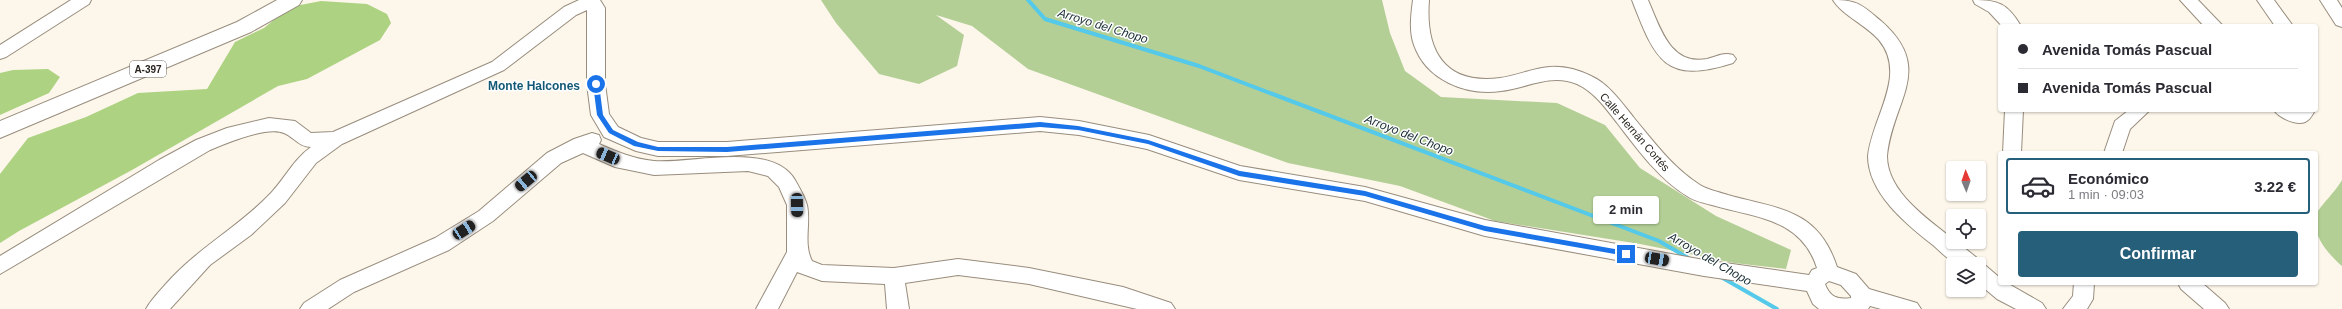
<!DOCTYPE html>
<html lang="es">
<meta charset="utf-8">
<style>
body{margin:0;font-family:Arial,sans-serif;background:#f7f7f7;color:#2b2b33;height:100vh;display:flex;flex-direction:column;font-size:15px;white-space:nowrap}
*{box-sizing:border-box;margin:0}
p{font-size:13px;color:#7c7c81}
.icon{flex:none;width:22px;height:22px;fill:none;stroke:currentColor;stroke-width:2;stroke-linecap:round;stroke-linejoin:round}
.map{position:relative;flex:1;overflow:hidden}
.sheet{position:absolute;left:1998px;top:151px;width:320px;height:134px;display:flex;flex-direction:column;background:#fff;border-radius:4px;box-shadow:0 1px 3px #0004}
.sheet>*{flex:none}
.guide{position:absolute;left:1998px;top:24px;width:320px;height:88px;border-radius:4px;box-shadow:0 1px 3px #0004;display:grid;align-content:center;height:88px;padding:0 20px;background:#fff}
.needle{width:26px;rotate:358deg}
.controls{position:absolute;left:1946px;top:161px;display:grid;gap:8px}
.controls a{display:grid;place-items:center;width:40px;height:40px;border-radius:4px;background:#fff;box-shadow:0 1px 3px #0004;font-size:20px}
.end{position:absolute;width:18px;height:18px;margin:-9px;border:5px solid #1a73e8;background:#fff;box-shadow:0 0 0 2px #fff}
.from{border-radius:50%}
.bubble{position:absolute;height:28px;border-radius:4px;background:#fff;box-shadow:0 1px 3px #0004;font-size:13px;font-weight:800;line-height:28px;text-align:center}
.car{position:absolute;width:12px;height:24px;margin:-12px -6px;border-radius:5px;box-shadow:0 0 3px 1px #0007;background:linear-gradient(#222 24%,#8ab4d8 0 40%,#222 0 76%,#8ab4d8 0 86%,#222 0)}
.guide b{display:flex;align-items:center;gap:14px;height:38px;font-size:15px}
.guide b+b{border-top:1px solid #e1e1e2}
.guide i{width:10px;height:10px;background:#2b2b33}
ul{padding:7px 0 0;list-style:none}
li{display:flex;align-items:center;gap:12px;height:56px;margin:0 8px 6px;padding:0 12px;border:2px solid transparent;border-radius:4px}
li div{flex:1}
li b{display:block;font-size:15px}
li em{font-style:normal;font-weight:800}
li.current{border-color:#265f79}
li>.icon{width:36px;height:36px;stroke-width:1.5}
.action{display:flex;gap:8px;margin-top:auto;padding:8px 20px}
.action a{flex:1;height:46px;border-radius:4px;background:#265f79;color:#fff;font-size:16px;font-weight:800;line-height:46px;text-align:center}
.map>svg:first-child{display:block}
</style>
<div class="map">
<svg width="2342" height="309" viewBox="0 0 2342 309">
<rect width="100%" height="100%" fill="#fdf6eb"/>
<path fill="#b3cf95" d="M821 0H1382L1390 33 1405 71 1441 97 1557 103 1605 125 1640 168 1716 216 1791 250 1786 269 1734 263 1640 244 1495 221 1400 186 1288 163 1028 69 972 26 936 15 964 35 957 66 919 84 879 74 836 23Z
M2342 180V266C2329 255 2311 235 2316 215 2318 208 2337 190 2342 180Z"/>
<path fill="#acd282" d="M321 1 367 4 387 14 391 23 380 40 307 79 278 86 132 170 19 231 0 243V174L28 138 86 117 138 93 207 89 235 42 264 28 290 7Z
M48 69 60 77 49 93 0 115V73L13 70Z"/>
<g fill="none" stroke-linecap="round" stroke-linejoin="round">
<path stroke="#54c9e9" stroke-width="4" d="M1028 0 1045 19 1199 66 1659 241 1690 259
M1721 277 1777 309"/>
<g stroke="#988d7d" stroke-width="2">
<path id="minor" d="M71 0H91L89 4 6 57 0 59V45Z
M579 0H600L605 8V84L609 114 618 127 641 138 658 142H727L1040 117 1079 121 1149 135 1240 166 1365 187 1485 220 1704 260 1809 275 1812 270 1817 268C1801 218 1756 218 1712 205 1704 203 1694 201 1687 196 1659 179 1638 150 1618 124 1607 110 1595 92 1577 84 1551 73 1527 88 1501 91 1466 96 1426 80 1414 45 1409 31 1411 15 1413 0H1429C1425 50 1444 85 1500 78 1517 76 1533 68 1550 67 1564 66 1579 70 1591 76 1609 84 1622 103 1634 118 1654 142 1673 168 1700 185 1708 190 1719 192 1728 195 1779 209 1818 209 1837 267L1856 274 1869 289 1917 303 1921 309H1881L1870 306 1868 309H1819L1813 304 1807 291 1704 276 1485 236 1365 201 1239 180 1147 149 1079 135 1040 131 727 156H658L636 151 604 137 591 115 587 84V10L576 15 504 70 342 144 316 163 285 203 251 235 210 265 170 309H146C151 300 158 293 165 285 196 249 239 227 271 193 285 178 294 159 311 147 299 147 294 137 284 133 267 126 227 143 210 150L0 274V256L159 160 196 140 227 128 269 118 295 121 311 133 333 132 492 62 564 7ZM1829 281 1841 285 1851 296V298C1837 300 1830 297 1825 284Z
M1632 0H1648C1660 27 1670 66 1707 59 1716 57 1723 52 1733 55L1736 59 1733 63C1664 85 1655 59 1632 0Z
M1833 0C1858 0 1862 5 1881 21 1936 69 1892 101 1887 156 1887 192 1928 219 1953 239V242H1957L1977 258 1980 264 1986 266 2000 278V283H2007L2042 303 2046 309H2016L1997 299 1979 284V264C1972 264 1960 266 1955 263 1947 259 1940 251 1933 245 1906 224 1868 193 1868 156 1872 117 1908 75 1879 40 1866 25 1842 15 1833 0Z
M1973 0C1998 0 2007 3 2021 26H2002L1989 12 1975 4Z
M2180 0H2198L2223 26H2204Z
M2257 0H2274L2293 26H2275Z
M2320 0H2337L2342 8V27L2336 25Z
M2005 110H2023L2021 153H2003Z
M2129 110H2150L2130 129 2122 153H2104L2115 121Z
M2274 110H2315C2313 114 2310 120 2305 122 2296 126 2278 117 2274 110Z
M592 133 599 135 601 140 599 144C617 152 634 159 654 161 692 164 772 141 795 180 799 187 805 197 807 205 811 224 803 243 812 261L822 265 894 268 958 259 1029 268 1123 287 1171 303 1175 309H1137L1029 284 958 275 905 283 909 309H887L885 284 822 281 797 272 778 309H756L787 252V205L779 187 768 176 748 171 654 175 615 167 583 153 561 163 493 221 449 250 354 292 328 309H300L304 303 340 280 435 238 479 211 547 153 574 139Z
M2074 283H2094L2093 299 2087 309H2063L2073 296Z
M2178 283H2202L2225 303 2229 309H2204L2181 289Z"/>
</g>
<g stroke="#988d7d" stroke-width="2">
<path id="major" d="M277 0H302L299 5 251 32 0 138V121L237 22Z"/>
</g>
<use href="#minor" fill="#fff" fill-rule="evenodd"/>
<use href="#major" fill="#fff" fill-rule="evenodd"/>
</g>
<path fill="#1a73e8" d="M596 82 599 84 603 115 613 130 638 142 658 147H727L1040 122 1078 126 1148 140 1240 171 1365 191 1485 226 1626 251 1629 254 1626 256 1485 231 1365 196 1239 176 1148 144 1078 130 1040 127 727 152 658 151 634 146 609 133 597 115 593 84Z"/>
<g text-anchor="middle" stroke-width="3" stroke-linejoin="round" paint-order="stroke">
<rect fill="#fff" stroke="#686460" stroke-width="1" x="130" y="61" width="36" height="16" rx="3"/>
<g font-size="10" font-weight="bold" fill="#27221c">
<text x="148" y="73">A-397</text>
</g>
<g font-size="11" fill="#27221c" stroke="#fff">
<text transform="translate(1635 132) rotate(49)" y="4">Calle Hernán Cortés</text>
</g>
<g font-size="12" font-style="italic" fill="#182d33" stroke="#fff">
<text transform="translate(1103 26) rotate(17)" y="4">Arroyo del Chopo</text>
<text transform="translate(1409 135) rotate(21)" y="4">Arroyo del Chopo</text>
<text transform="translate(1710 259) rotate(30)" y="4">Arroyo del Chopo</text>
</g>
<g font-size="12" font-weight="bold" fill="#135976" stroke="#fff">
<text x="534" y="90">Monte Halcones</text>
</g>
</g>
</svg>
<div class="controls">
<a><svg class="needle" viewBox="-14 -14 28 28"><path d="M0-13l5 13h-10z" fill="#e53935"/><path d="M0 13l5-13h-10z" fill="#7c7c81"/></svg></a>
<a><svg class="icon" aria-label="locate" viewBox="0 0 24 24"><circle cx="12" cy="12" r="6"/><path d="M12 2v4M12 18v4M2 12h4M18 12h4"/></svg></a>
<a><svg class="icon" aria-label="layers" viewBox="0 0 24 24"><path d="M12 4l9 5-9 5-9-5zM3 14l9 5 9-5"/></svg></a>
</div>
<i class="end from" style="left:596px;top:84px"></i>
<i class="end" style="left:1626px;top:254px"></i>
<div class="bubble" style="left:1593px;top:196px;width:66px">2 min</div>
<i class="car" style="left:608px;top:156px;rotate:293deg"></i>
<i class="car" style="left:526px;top:181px;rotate:230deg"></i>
<i class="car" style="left:797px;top:205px;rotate:179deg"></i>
<i class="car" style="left:464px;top:230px;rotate:57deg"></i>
<i class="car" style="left:1657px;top:259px;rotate:100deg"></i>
<div class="guide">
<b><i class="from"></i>Avenida Tomás Pascual</b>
<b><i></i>Avenida Tomás Pascual</b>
</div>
<section class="sheet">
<ul>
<li class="current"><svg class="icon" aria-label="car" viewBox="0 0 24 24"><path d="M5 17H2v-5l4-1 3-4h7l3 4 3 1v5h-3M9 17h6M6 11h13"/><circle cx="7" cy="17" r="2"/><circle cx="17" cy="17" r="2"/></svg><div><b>Económico</b><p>1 min · 09:03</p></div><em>3.22 €</em></li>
</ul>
<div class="action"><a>Confirmar</a></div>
</section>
</div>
